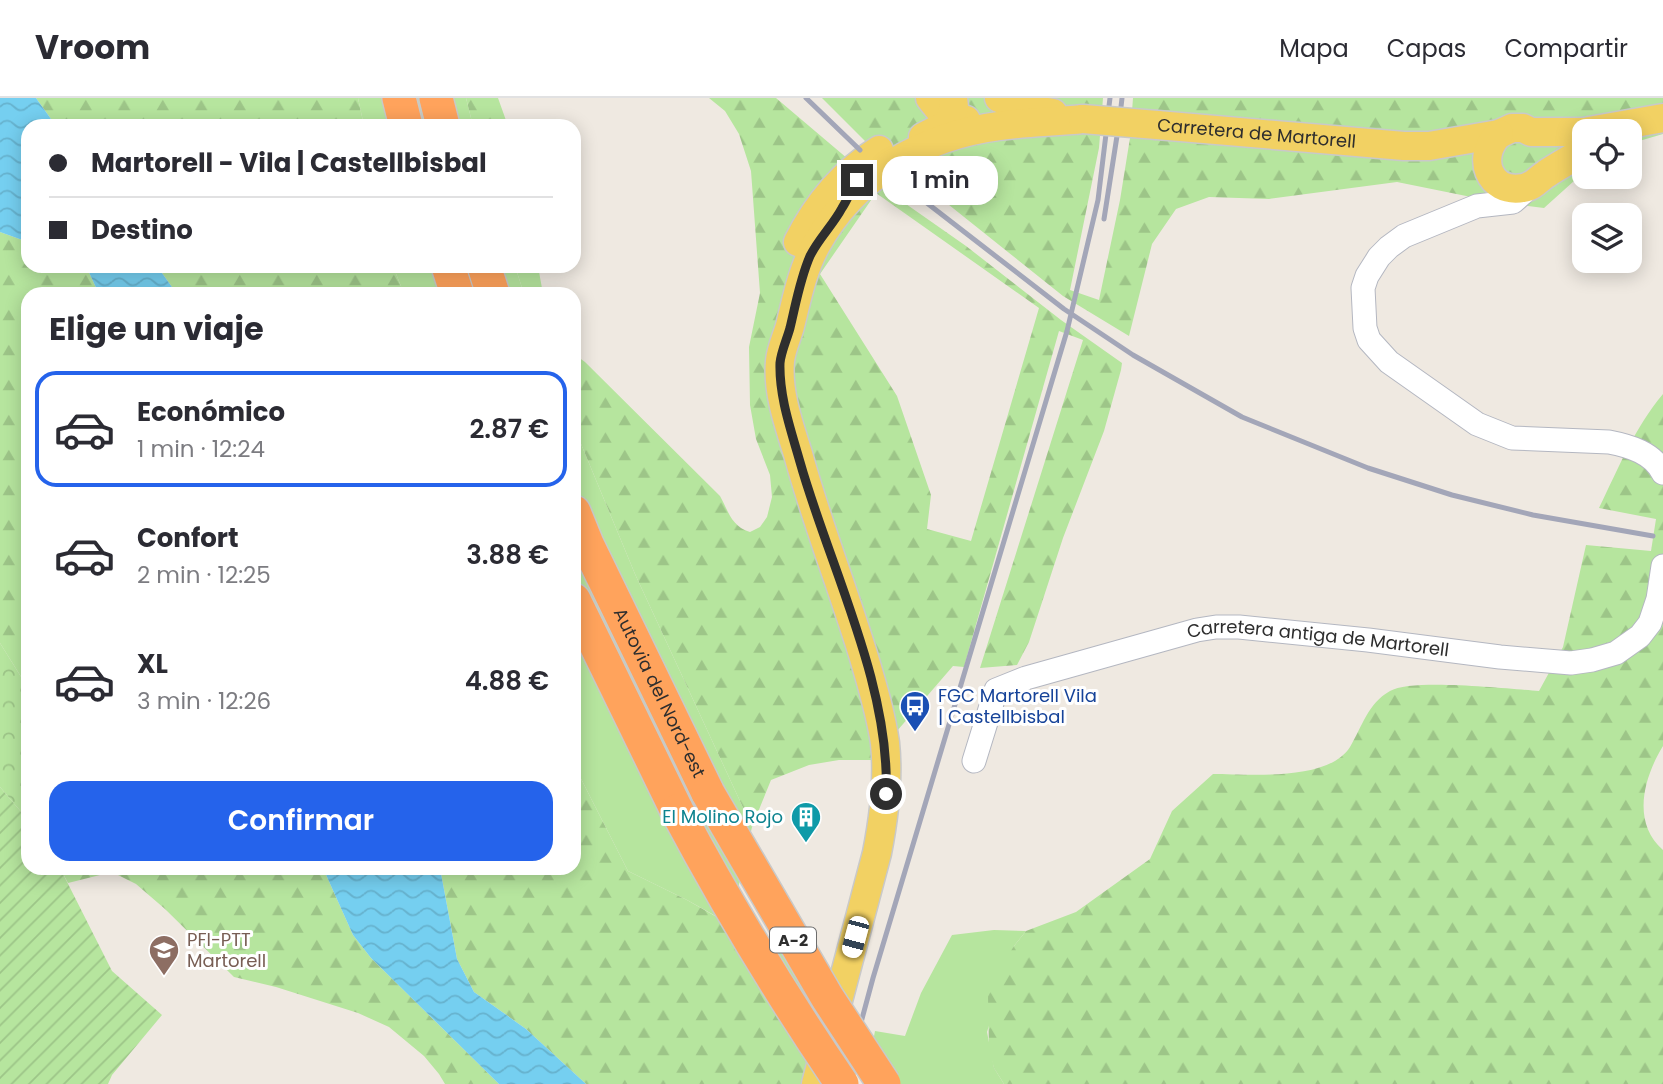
<!DOCTYPE html>
<html lang="es">
<meta charset="utf-8">
<style>
body{margin:0;font-family:Poppins,sans-serif;background:#f7f7f7;color:#2b2b33;height:100vh;display:flex;flex-direction:column;font-size:26px;white-space:nowrap}
*{box-sizing:border-box;margin:0}
p{font-size:23px;color:#7c7c81}
.icon{flex:none;width:38px;height:38px;fill:none;stroke:currentColor;stroke-width:2;stroke-linecap:round;stroke-linejoin:round}
.map{position:relative;flex:1;overflow:hidden}
.side{position:absolute;left:21px;top:189px;width:560px;height:588px;display:flex;flex-direction:column;background:#fff;border-radius:21px;box-shadow:0 4px 18px #0003}
.side>*{flex:none}
.banner{position:absolute;left:21px;top:21px;width:560px;height:154px;border-radius:21px;box-shadow:0 4px 18px #0003;display:grid;align-content:center;height:154px;padding:0 28px;background:#fff}
.fabs{position:absolute;left:1572px;top:21px;display:grid;gap:14px}
.fabs a{display:grid;place-items:center;width:70px;height:70px;border-radius:14px;background:#fff;box-shadow:0 4px 18px #0003;font-size:35px}
.end{position:absolute;width:32px;height:32px;margin:-16px;border:9px solid #2e2e2e;background:#fff;box-shadow:0 0 0 4px #fff}
.from{border-radius:50%}
.bubble{position:absolute;height:49px;border-radius:21px;background:#fff;box-shadow:0 4px 18px #0003;font-size:23px;font-weight:600;line-height:49px;text-align:center}
.car{position:absolute;width:21px;height:42px;margin:-21px -10px;border-radius:9px;box-shadow:0 0 5px 2px #0007;background:linear-gradient(#fff 24%,#345 0 40%,#fff 0 76%,#345 0 86%,#fff 0)}
.banner b{display:flex;align-items:center;gap:24px;height:66px;font-size:26px}
.banner b+b{border-top:2px solid #e1e1e2}
.banner i{width:18px;height:18px;background:#2b2b33}
ul{padding:0;list-style:none}
li{display:flex;align-items:center;gap:21px;height:116px;margin:0 14px 10px;padding:0 14px;border:4px solid transparent;border-radius:21px}
li div{flex:1}
li b{display:block;font-size:26px}
li em{font-style:normal;font-weight:600}
li.active{border-color:#2563eb}
li>.icon{width:63px;height:63px;stroke-width:1.5}
h2{padding:0 28px;font-size:32px;line-height:84px}
.primary-button{display:flex;gap:14px;margin-top:auto;padding:14px 28px}
.primary-button a{flex:1;height:80px;border-radius:21px;background:#2563eb;color:#fff;font-size:28px;font-weight:600;line-height:80px;text-align:center}
header{display:flex;align-items:center;gap:42px;box-sizing:border-box;height:98px;padding:0 35px;background:#fff;border-bottom:2px solid #e1e1e2}
header strong{font-size:33px}
nav{display:flex;gap:38px;margin-inline-start:auto;font-size:24px}
.map>svg:first-child{display:block}
</style>
<header>
<strong>Vroom</strong>
<nav><a>Mapa</a><a>Capas</a><a>Compartir</a></nav>
</header>
<div class="map">
<svg width="1663" height="986" viewBox="0 0 1663 986">
<defs>
<pattern id="forest-firs" width="22" height="20" patternUnits="userSpaceOnUse" patternTransform="scale(1.75)"><rect width="22" height="20" fill="#b6e59e"/><path d="M5 1l3.5 6h-7zM16 11l3.5 6h-7z" fill="#9dc588"/></pattern>
<pattern id="park-crowns" width="20" height="18" patternUnits="userSpaceOnUse" patternTransform="scale(1.75)"><rect width="20" height="18" fill="#b6e59e"/><path d="M2 6a3 3 0 1 1 6 0M12 15a3 3 0 1 1 6 0" fill="none" stroke="#9dc588"/></pattern>
<pattern id="garden-furrows" width="10" height="10" patternUnits="userSpaceOnUse" patternTransform="scale(1.75)"><rect width="10" height="10" fill="#b6e59e"/><path d="M-1 1l2-2M0 10L10 0M9 11l2-2" fill="none" stroke="#9dc588"/></pattern>
<pattern id="water-waves" width="16" height="10" patternUnits="userSpaceOnUse" patternTransform="scale(1.75)"><rect width="16" height="10" fill="#75cff0"/><path d="M0 5q4-4 8 0t8 0" fill="none" stroke="#66b2ce"/></pattern>
</defs>
<rect width="100%" height="100%" fill="#efe9e1"/>
<path fill="#b6e59e" d="M358 0H466L473 28H364Z
M393 168H515L524 196H404Z
M574 329 635 476 752 729 730 826 687 802 628 773 574 667Z
M994 832 1026 833 1014 848 987 934 994 970 1004 986H865L875 933 905 938 921 895 952 837Z"/>
<path fill="url(#forest-firs)" fill-rule="evenodd" d="M36 0H358L364 28H56Z
M466 0H498L508 28H473Z
M709 0H776L848 61 868 46 822 0H1103L1099 50 1070 192 1099 202 1120 102 1130 40 1133 0H1663V36L1629 46V33H1584V74L1544 110 1496 104 1397 84 1269 101 1209 99 1176 111 1152 146 1129 238 1063 198 904 71 886 92 966 148 1061 222 1122 265 1121 272 1104 333 1063 440 1029 544 1017 567 980 570 1083 242 1059 233 964 569 953 568 872 662H839L809 667 771 682 752 729 635 476 574 329V256L585 264 720 398C729 414 731 428 750 434L760 429 767 419 772 399 770 377 756 341 750 307 749 249 760 195 751 73 739 36 725 13ZM876 95 1039 210 971 443 927 431 931 397 897 298 820 176Z
M0 134 28 144V168H86L99 196H28V590L0 545Z
M157 168H393L404 196H177Z
M515 168H538L543 196H524Z
M1663 296V648C1644 679 1631 724 1663 752V986H1004L994 970 989 952 988 898 994 880 1014 848 1026 833 1076 814 1150 761 1172 713 1213 676C1248 676 1328 684 1350 649 1362 629 1368 605 1390 593 1412 580 1509 591 1539 593L1563 549 1586 447 1651 453 1656 421 1599 410C1618 371 1635 329 1663 296Z
M574 667 628 773 687 802 787 859 853 932 844 959 841 986H586L526 931 474 894 457 861 440 770H574Z
M60 770H323L353 837 371 860 499 986H445L439 976 424 958 389 929 358 915 276 889 234 879 165 811 136 786 112 774 68 785Z"/>
<path fill="url(#park-crowns)" d="M0 545 28 590V722L0 689Z"/>
<path fill="url(#garden-furrows)" d="M0 689 28 722V770H60L112 873 162 917 112 977 108 986H0Z"/>
<path fill="url(#water-waves)" d="M0 0H36L56 28H28V144L0 134Z
M86 168H157L177 196H99Z
M323 770H440L457 861 474 894 526 931 586 986H499L371 860 353 837Z"/>
<g fill="none" stroke-linecap="round" stroke-linejoin="round">
<g stroke="#b4b7c1" stroke-width="25">
<g id="minor">
<path d="M1532 87 1513 104 1477 108 1404 138 1389 149 1379 159 1367 178 1363 190 1365 230 1369 242 1389 264 1477 326 1512 340 1609 344C1630 348 1653 355 1663 375"/>
<path id="s1" d="M974 663 996 592 1026 580 1197 532 1216 529H1239L1368 542 1500 559 1571 565 1592 562 1616 555 1640 538 1650 525 1658 501 1663 468"/>
</g>
</g>
<g stroke="#c9c9c9" stroke-width="31">
<g id="major">
<path d="M930 0 942 15 966 22"/>
<path d="M999 0 1024 10 1053 15"/>
<path id="s2" d="M1157 27 1404 48H1429L1499 36 1512 30H1523L1531 34H1584"/>
<path d="M1589 33 1663 20"/>
<path d="M1499 36C1476 58 1488 96 1523 90 1533 89 1538 81 1546 76 1558 68 1571 61 1584 53"/>
<path d="M923 39 948 26 954 9 953 0"/>
<path d="M798 144C817 106 843 75 879 52"/>
<path d="M816 986 877 755C884 719 889 682 885 645 881 617 873 590 865 563 844 493 817 426 798 356 789 327 777 294 780 263 781 251 787 239 790 228 797 200 802 173 816 147 854 78 922 38 999 28 1027 24 1055 24 1083 21"/>
</g>
</g>
<g stroke="#c9c9c9" stroke-width="36">
<g id="highway">
<path d="M399 0 406 28"/>
<path d="M436 0 443 28"/>
<path d="M448 168 457 196"/>
<path d="M484 168 493 196"/>
<path id="s3" d="M574 414 587 446 708 695"/>
<path d="M574 502 677 713"/>
</g>
</g>
<use href="#minor" stroke="#fff" stroke-width="23"/>
<use href="#major" stroke="#f2d163" stroke-width="28"/>
<use href="#highway" stroke="#ffa35c" stroke-width="33"/>
<path stroke="#a3a6b8" stroke-width="5" d="M806 0 860 52
M1109 8 1110 0
M1121 9 1122 0
M892 78 1064 211 1133 257 1242 319 1368 370 1452 397 1533 417 1653 438
M1104 121 1117 38
M851 986 859 932 873 880 1067 233 1098 102 1106 36"/>
<g stroke="#c9c9c9" stroke-width="31" stroke-linecap="butt">
<path id="major-bridge" d="M1083 21 1157 27"/>
</g>
<g stroke="#c9c9c9" stroke-width="36" stroke-linecap="butt">
<path id="highway-bridge" d="M708 695 827 899 884 986
M677 713C727 807 782 898 842 986"/>
</g>
<use href="#major-bridge" stroke="#f2d163" stroke-width="28"/>
<use href="#highway-bridge" stroke="#ffa35c" stroke-width="33"/>
</g>
<g fill="none" stroke-linecap="round" stroke-linejoin="round">
<path stroke="#2e2e2e" stroke-width="9" d="M857 82C851 91 848 101 842 110 833 127 819 140 810 158 800 181 796 205 790 230 787 241 781 254 780 265 779 299 791 332 800 364 829 467 891 588 886 696"/>
</g>
<defs>
<g id="bus-pin" transform="scale(1.575)"><path d="M0 17L-7.5 6A9.5 9.5 0 1 1 7.5 6Z" fill="#1a4fb4" stroke="#fff"/><path d="M-5-6H5V4H4V6H2V4H-2V6H-4V4H-5ZM-3.5-4V0h7V-4ZM-3.5 1.2v1.5H-2V1.2ZM2 1.2v1.5H3.5V1.2Z" fill="#fff"/></g>
<g id="building-pin" transform="scale(1.575)"><path d="M0 17L-7.5 6A9.5 9.5 0 1 1 7.5 6Z" fill="#0f9aa8" stroke="#fff"/><path d="M-4-6H4V6H1V3H-1V6H-4ZM-2.5-4.3h1.7v1.8h-1.7ZM.8-4.3h1.7v1.8H.8ZM-2.5-1h1.7V.8h-1.7ZM.8-1h1.7V.8H.8Z" fill="#fff"/></g>
<g id="university-pin" transform="scale(1.575)"><path d="M0 17L-7.5 6A9.5 9.5 0 1 1 7.5 6Z" fill="#8d6e63" stroke="#fff"/><path d="M0-5L7-2L0 1L-7-2ZM-4 1L0 2.5L4 1V4Q0 6-4 4Z" fill="#fff"/></g>
</defs>
<g fill-rule="evenodd">
<use href="#bus-pin" x="915" y="608"/>
<use href="#building-pin" x="806" y="719"/>
<use href="#university-pin" x="164" y="852"/>
</g>
<g text-anchor="middle" stroke-width="6" stroke-linejoin="round" paint-order="stroke">
<rect fill="#fff" stroke="#6d6d6d" stroke-width="2" x="770" y="829.5" width="46" height="25" rx="5"/>
<g font-size="16" font-weight="bold" fill="#2e2e2e">
<text x="793" y="848">A-2</text>
</g>
<g font-size="18" fill="#2e2e2e" stroke="#fff">
<text dy="6" stroke="none"><textPath href="#s2" startOffset="100">Carretera de Martorell</textPath></text>
<text dy="6" stroke="none"><textPath href="#s1" startOffset="406">Carretera antiga de Martorell</textPath></text>
<text dy="6" stroke="none"><textPath href="#s3" startOffset="200">Autovia del Nord-est</textPath></text>
</g>
<g font-size="18" fill="#164399" stroke="#fff" text-anchor="start">
<text x="938" y="604">FGC Martorell Vila<tspan x="938" dy="21">| Castellbisbal</tspan></text>
</g>
<g font-size="18" fill="#0d838f" stroke="#fff" text-anchor="end">
<text x="783" y="725">El Molino Rojo</text>
</g>
<g font-size="18" fill="#785e54" stroke="#fff" text-anchor="start">
<text x="187" y="848">PFI-PTT<tspan x="187" dy="21">Martorell</tspan></text>
</g>
</g>
</svg>
<div class="fabs">
<a><svg class="icon" aria-label="locate" viewBox="0 0 24 24"><circle cx="12" cy="12" r="6"/><path d="M12 2v4M12 18v4M2 12h4M18 12h4"/></svg></a>
<a><svg class="icon" aria-label="layers" viewBox="0 0 24 24"><path d="M12 4l9 5-9 5-9-5zM3 14l9 5 9-5"/></svg></a>
</div>
<i class="end from" style="left:886px;top:696px"></i>
<i class="end" style="left:857px;top:82px"></i>
<div class="bubble" style="left:882px;top:58px;width:116px">1 min</div>
<i class="car" style="left:855px;top:839px;rotate:195deg"></i>
<div class="banner">
<b><i class="from"></i>Martorell - Vila | Castellbisbal</b>
<b><i></i>Destino</b>
</div>
<section class="side">
<h2>Elige un viaje</h2>
<ul>
<li class="active"><svg class="icon" aria-label="car" viewBox="0 0 24 24"><path d="M5 17H2v-5l4-1 3-4h7l3 4 3 1v5h-3M9 17h6M6 11h13"/><circle cx="7" cy="17" r="2"/><circle cx="17" cy="17" r="2"/></svg><div><b>Económico</b><p>1 min · 12:24</p></div><em>2.87 €</em></li>
<li><svg class="icon" aria-label="car" viewBox="0 0 24 24"><path d="M5 17H2v-5l4-1 3-4h7l3 4 3 1v5h-3M9 17h6M6 11h13"/><circle cx="7" cy="17" r="2"/><circle cx="17" cy="17" r="2"/></svg><div><b>Confort</b><p>2 min · 12:25</p></div><em>3.88 €</em></li>
<li><svg class="icon" aria-label="car" viewBox="0 0 24 24"><path d="M5 17H2v-5l4-1 3-4h7l3 4 3 1v5h-3M9 17h6M6 11h13"/><circle cx="7" cy="17" r="2"/><circle cx="17" cy="17" r="2"/></svg><div><b>XL</b><p>3 min · 12:26</p></div><em>4.88 €</em></li>
</ul>
<div class="primary-button"><a>Confirmar</a></div>
</section>
</div>
